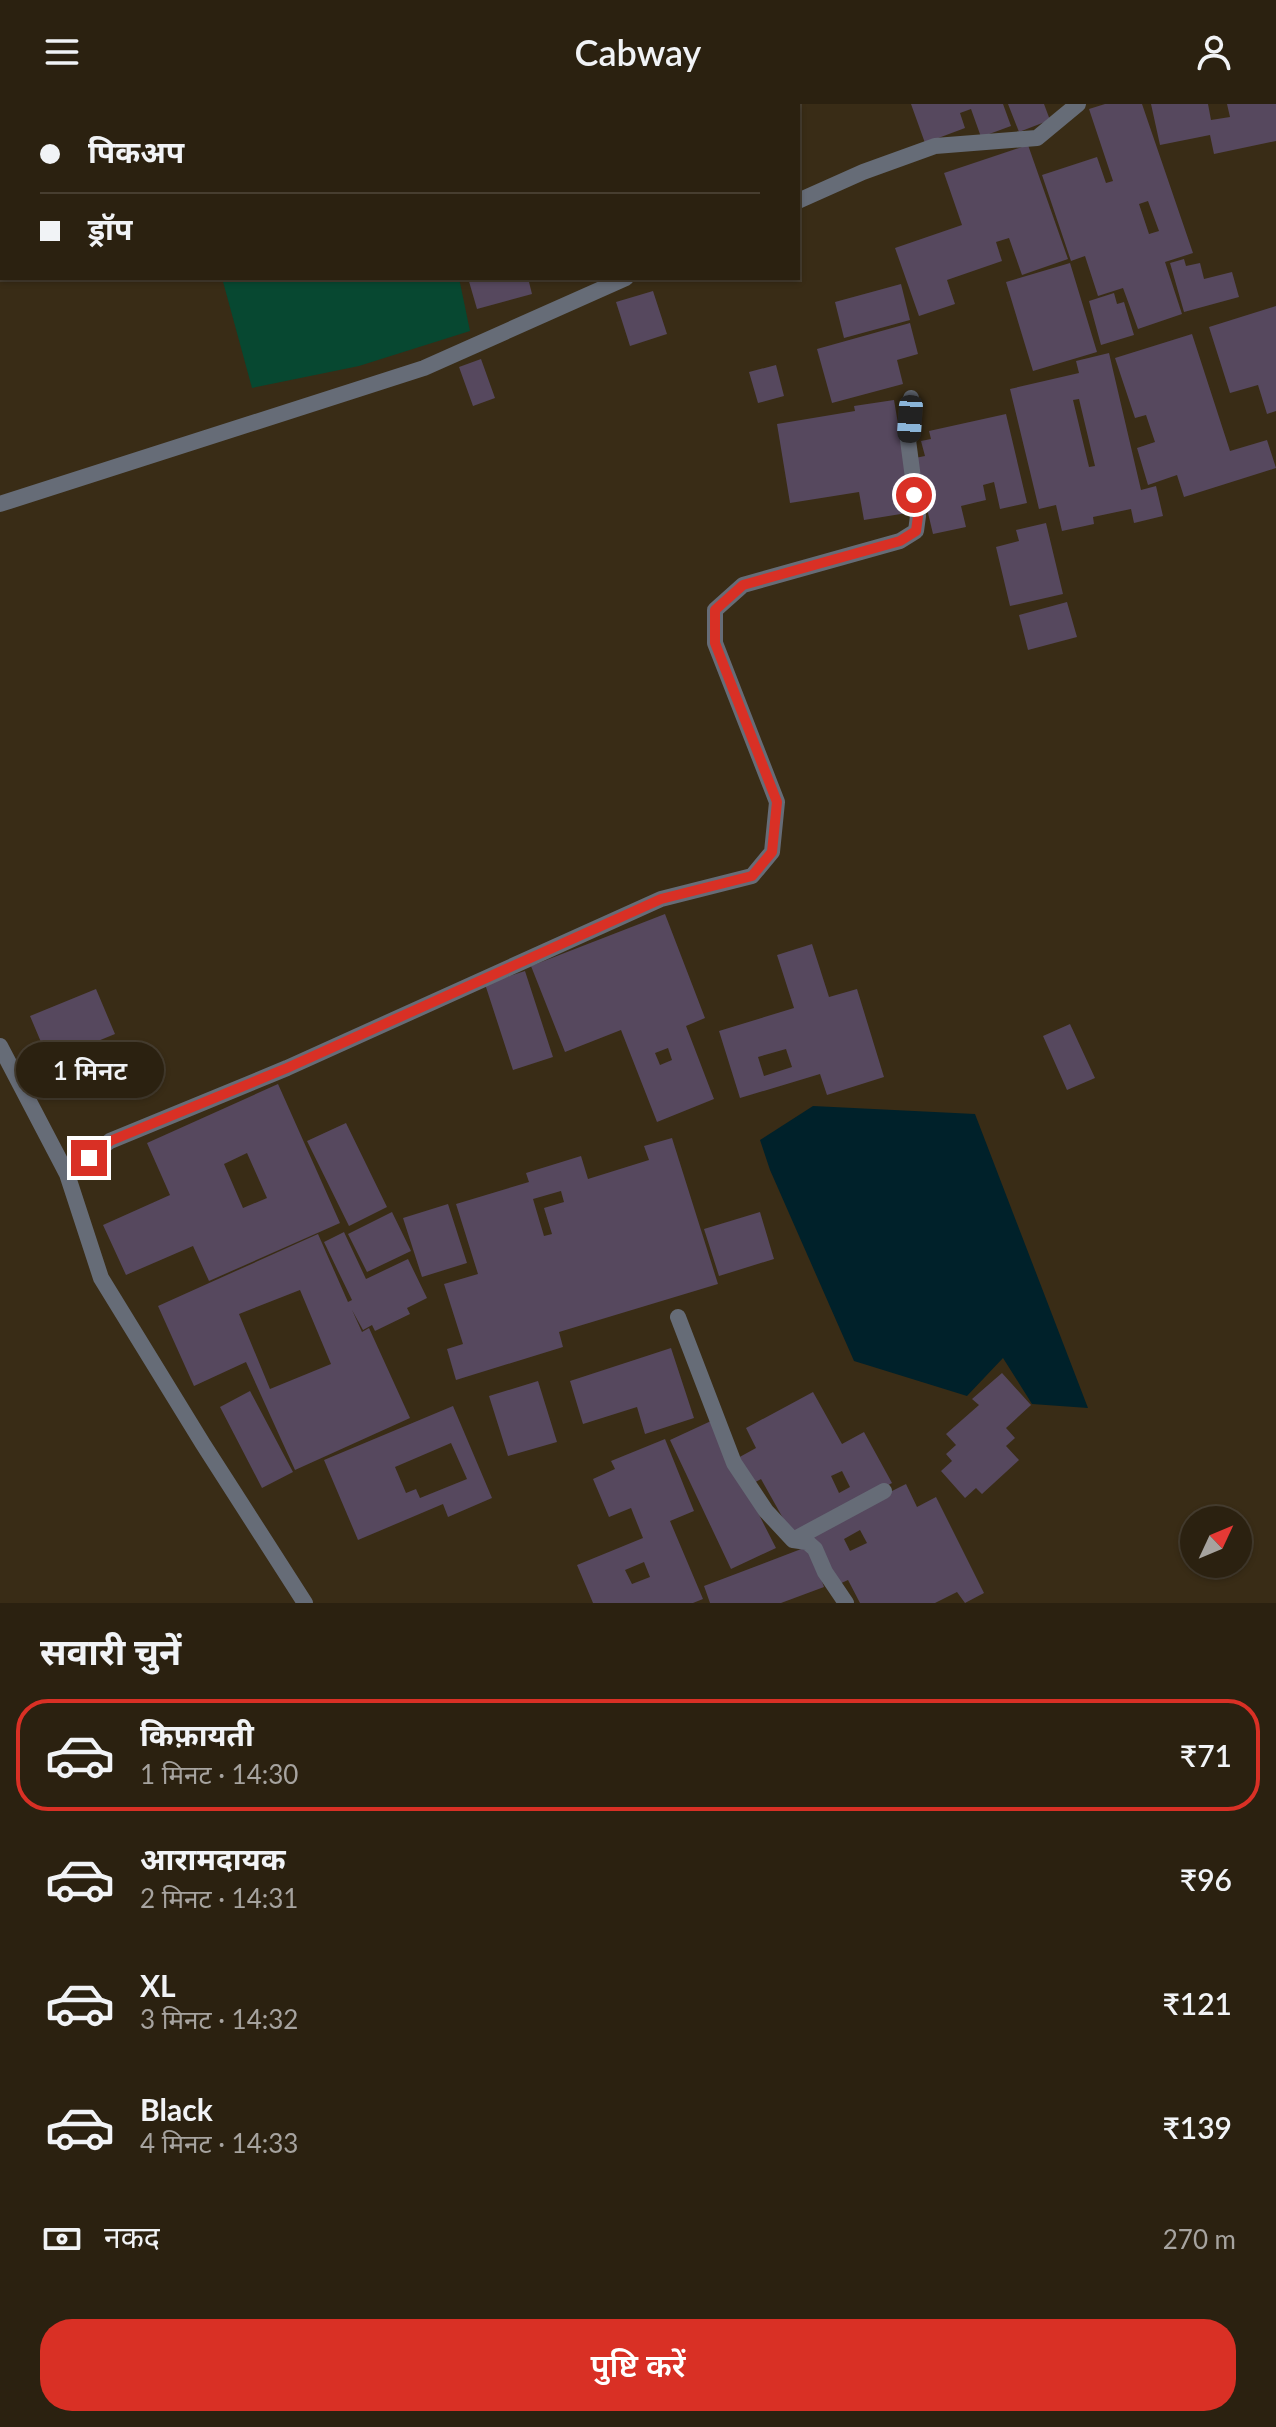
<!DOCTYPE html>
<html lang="hi">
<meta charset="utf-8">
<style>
body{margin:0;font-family:Lato,"Noto Sans Devanagari",sans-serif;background:#372e1e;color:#f1f3f6;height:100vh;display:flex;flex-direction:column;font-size:30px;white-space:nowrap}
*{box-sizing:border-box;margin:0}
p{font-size:26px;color:#a6a39f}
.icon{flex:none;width:44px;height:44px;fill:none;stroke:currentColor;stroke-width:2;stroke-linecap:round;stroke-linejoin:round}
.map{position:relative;height:1499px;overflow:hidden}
.details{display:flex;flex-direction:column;background:#2b2110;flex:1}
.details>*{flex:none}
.banner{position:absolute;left:0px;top:0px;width:800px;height:176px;box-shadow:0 2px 6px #0004,0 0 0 2px #473e30;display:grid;align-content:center;height:176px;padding:0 40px;background:#2b2110}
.needle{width:52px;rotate:46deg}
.fabs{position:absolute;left:1180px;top:1402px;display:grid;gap:16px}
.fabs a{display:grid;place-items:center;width:72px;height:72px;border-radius:50%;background:#2b2110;box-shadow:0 2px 6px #0004,0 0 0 2px #473e30;font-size:40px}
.end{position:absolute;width:36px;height:36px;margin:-18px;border:10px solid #d93025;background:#fff;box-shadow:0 0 0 4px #fff}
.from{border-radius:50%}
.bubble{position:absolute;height:56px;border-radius:28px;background:#2b2110;box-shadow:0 2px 6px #0004,0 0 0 2px #473e30;font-size:26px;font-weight:600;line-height:56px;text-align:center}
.car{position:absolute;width:24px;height:48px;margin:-24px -12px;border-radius:10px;box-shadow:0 0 6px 2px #0007;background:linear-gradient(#222 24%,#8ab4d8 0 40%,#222 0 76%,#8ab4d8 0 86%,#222 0)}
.banner b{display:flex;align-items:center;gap:28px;height:76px;font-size:30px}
.banner b+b{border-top:2px solid #473e30}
.banner i{width:20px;height:20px;background:#f1f3f6}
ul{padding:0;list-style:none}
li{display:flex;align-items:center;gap:24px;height:112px;margin:0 16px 12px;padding:0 24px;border:4px solid transparent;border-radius:32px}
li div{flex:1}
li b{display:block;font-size:30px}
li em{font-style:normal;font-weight:600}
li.selected{border-color:#d93025}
li>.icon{width:72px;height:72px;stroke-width:1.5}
h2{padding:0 40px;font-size:36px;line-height:96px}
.pay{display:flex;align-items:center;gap:20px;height:88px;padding:0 40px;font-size:30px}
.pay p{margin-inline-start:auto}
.cta{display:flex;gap:16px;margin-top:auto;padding:16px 40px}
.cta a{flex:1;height:92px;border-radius:32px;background:#d93025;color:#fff;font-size:32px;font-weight:600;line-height:92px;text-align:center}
header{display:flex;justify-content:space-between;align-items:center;height:104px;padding:0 40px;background:#2b2110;font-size:36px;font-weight:600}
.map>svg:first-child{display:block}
</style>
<header><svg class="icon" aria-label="menu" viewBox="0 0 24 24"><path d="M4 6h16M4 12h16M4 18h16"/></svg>Cabway<svg class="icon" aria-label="person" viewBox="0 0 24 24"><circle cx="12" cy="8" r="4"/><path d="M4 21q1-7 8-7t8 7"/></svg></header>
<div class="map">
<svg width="1276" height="1499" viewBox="0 0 1276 1499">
<rect width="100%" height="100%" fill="#392c16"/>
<path fill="#074831" d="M222 174H459L470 227 359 262 252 284Z"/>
<path fill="#00212a" d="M813 1002 975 1010 1088 1304 1032 1300 1003 1254 967 1292 854 1257 770 1066 760 1036Z"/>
<path fill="#56485e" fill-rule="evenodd" d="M911 0H1003L1011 22 981 33 971 5 960 9 965 24 925 39Z
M1008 0H1044L1050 16 1019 28Z
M1105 0H1142L1193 149 1165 158 1182 210 1138 225 1123 184 1098 192 1085 152 1071 157 1042 71 1097 53 1106 79 1113 77 1089 5ZM1148 97 1159 127 1149 130 1139 100Z
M1151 0H1208L1211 16 1230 13 1227 0H1276V37L1214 50 1210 31 1160 41Z
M1028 41 1068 155 1022 171 1009 134 996 138 1002 157 947 176 955 200 919 212 895 144 962 121 944 69Z
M1184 155 1186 162 1200 159 1204 175 1232 168 1239 193 1184 208 1170 159Z
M1070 159 1097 248 1033 267 1006 178Z
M468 174H528L532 190 477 205Z
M901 180 910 216 844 234 835 198Z
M653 187 667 230 630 242 616 198Z
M1114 189 1117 200 1124 198 1134 231 1101 241 1089 197Z
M1276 202V307L1267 310 1258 281 1230 289 1209 223Z
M910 219 918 250 897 256 903 280 832 299 817 245Z
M1192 230 1230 347 1267 336 1276 364 1184 393 1177 371 1148 381 1137 344 1155 338 1146 311 1135 314 1115 254Z
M1109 249 1141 386 1156 382 1163 412 1134 419 1131 405 1093 413 1094 420 1062 427 1056 401 1039 405 1010 285 1079 269 1076 257ZM1079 295 1095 362 1089 363 1073 296Z
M481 255 495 294 473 302 459 263Z
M776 261 784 292 758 299 749 268Z
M894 296 913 408 864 416 859 388 790 399 777 320 855 307 854 302Z
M1006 310 1027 399 1000 405 994 378 983 381 986 396 961 402 966 423 933 430 915 354 925 352 921 337 931 335 929 327Z
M1046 419 1063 490 1010 502 996 443 1019 437 1016 426Z
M1067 498 1077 533 1028 546 1019 511Z
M665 810 705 914 686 922 714 995 657 1018 621 926 565 948 531 862ZM668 944 672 956 660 961 655 949Z
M812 840 829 893 857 885 884 973 827 991 820 970 740 994 719 927 794 904 777 851ZM786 945 792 963 764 972 758 953Z
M525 867 553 953 513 966 485 880Z
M96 885 115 930 49 957 30 912Z
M1070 920 1095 974 1067 986 1043 932Z
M278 980 340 1119 209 1177 193 1142 126 1171 103 1121 170 1091 147 1039ZM247 1049 267 1094 243 1104 224 1060Z
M346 1019 387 1103 349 1122 307 1037Z
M672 1034 718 1180 559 1228 563 1243 456 1276 447 1245 463 1240 444 1180 478 1170 456 1100 529 1078 526 1069 581 1052 588 1075 649 1056 644 1042ZM561 1087 564 1098 544 1104 552 1130 544 1132 533 1095Z
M448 1100 467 1159 422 1173 403 1114Z
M392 1108 411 1147 367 1168 348 1130Z
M760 1108 774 1155 719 1172 704 1125Z
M344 1128 366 1175 408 1155 427 1194 407 1204 410 1210 375 1227 372 1221 363 1226 352 1206 362 1228 369 1224 410 1314 295 1366 246 1258 194 1282 158 1202 318 1130 348 1198 352 1196 324 1138ZM300 1186 331 1260 270 1285 239 1210Z
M671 1244 694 1314 645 1330 637 1303 583 1320 570 1277Z
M1002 1269 1031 1301 1006 1324 1015 1334 1006 1342 1019 1356 982 1390 976 1384 965 1394 941 1367 952 1357 946 1350 956 1341 946 1330 979 1301 972 1295Z
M538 1277 557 1338 508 1352 489 1292Z
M250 1287 293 1368 262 1384 220 1303Z
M813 1288 842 1340 864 1328 892 1379 793 1432 761 1375 750 1381 736 1355 756 1344 746 1324ZM842 1367 850 1383 839 1389 831 1372Z
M453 1302 492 1394 448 1413 443 1400 358 1436 324 1356ZM451 1339 467 1375 420 1394 416 1385 406 1389 395 1363Z
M711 1317 776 1444 731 1465 670 1336Z
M665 1335 694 1407 670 1417 703 1495 693 1499H593L577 1461 643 1434 631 1404 609 1413 593 1375 615 1365 611 1357ZM644 1458 650 1473 632 1480 625 1466Z
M906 1380 917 1403 936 1393 984 1489 965 1499 957 1488 935 1499H860L848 1476 837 1481 810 1428ZM860 1426 867 1439 850 1447 844 1435Z
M809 1442 824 1483 781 1499H710L704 1482Z"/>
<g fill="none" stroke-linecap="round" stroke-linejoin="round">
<path stroke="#666c77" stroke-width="16" d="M798 97 863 68 935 42 1037 34 1078 0
M0 400 424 264 626 174
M0 942 67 1070
M678 1213 734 1359 766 1407 793 1436 807 1438 815 1445 825 1468 846 1499
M793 1436 884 1387
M305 1499 203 1340 101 1174 67 1070 110 1037 287 964 661 795 752 772 772 748 777 698 715 539V506L743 481 900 437 916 427 918 412 908 336 911 294"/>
</g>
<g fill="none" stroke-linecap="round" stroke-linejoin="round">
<path stroke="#d93025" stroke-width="10" d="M89 1054 110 1037 287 964 661 795 752 772 772 748 777 698 715 539V506L743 481 900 437 916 427 918 412 914 391"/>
</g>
</svg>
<div class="fabs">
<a><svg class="needle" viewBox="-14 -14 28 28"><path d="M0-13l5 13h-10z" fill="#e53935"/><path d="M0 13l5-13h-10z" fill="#a6a39f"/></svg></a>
</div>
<i class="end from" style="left:914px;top:391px"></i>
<i class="end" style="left:89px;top:1054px"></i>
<div class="bubble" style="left:16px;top:938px;width:148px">1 मिनट</div>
<i class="car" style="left:910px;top:315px;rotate:184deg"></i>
<div class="banner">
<b><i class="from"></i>पिकअप</b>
<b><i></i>ड्रॉप</b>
</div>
</div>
<section class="details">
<h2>सवारी चुनें</h2>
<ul>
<li class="selected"><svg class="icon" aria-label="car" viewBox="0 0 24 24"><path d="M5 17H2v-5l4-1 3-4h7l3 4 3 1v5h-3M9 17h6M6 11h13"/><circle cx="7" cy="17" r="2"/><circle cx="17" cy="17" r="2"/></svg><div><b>किफ़ायती</b><p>1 मिनट · 14:30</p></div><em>₹71</em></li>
<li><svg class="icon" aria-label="car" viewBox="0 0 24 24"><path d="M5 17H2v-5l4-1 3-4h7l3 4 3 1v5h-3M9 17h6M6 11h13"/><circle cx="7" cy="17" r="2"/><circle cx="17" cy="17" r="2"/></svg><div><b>आरामदायक</b><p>2 मिनट · 14:31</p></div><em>₹96</em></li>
<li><svg class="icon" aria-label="car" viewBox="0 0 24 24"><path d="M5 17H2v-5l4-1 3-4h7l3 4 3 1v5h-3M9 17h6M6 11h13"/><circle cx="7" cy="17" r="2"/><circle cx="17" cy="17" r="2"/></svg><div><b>XL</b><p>3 मिनट · 14:32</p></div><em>₹121</em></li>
<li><svg class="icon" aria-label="car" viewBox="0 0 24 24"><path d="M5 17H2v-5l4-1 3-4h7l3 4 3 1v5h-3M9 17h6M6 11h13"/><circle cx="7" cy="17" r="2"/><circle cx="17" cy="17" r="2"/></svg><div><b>Black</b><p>4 मिनट · 14:33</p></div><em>₹139</em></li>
</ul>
<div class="pay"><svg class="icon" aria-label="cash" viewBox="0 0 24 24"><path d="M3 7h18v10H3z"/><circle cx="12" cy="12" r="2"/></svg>नकद<p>270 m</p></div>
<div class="cta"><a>पुष्टि करें</a></div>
</section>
